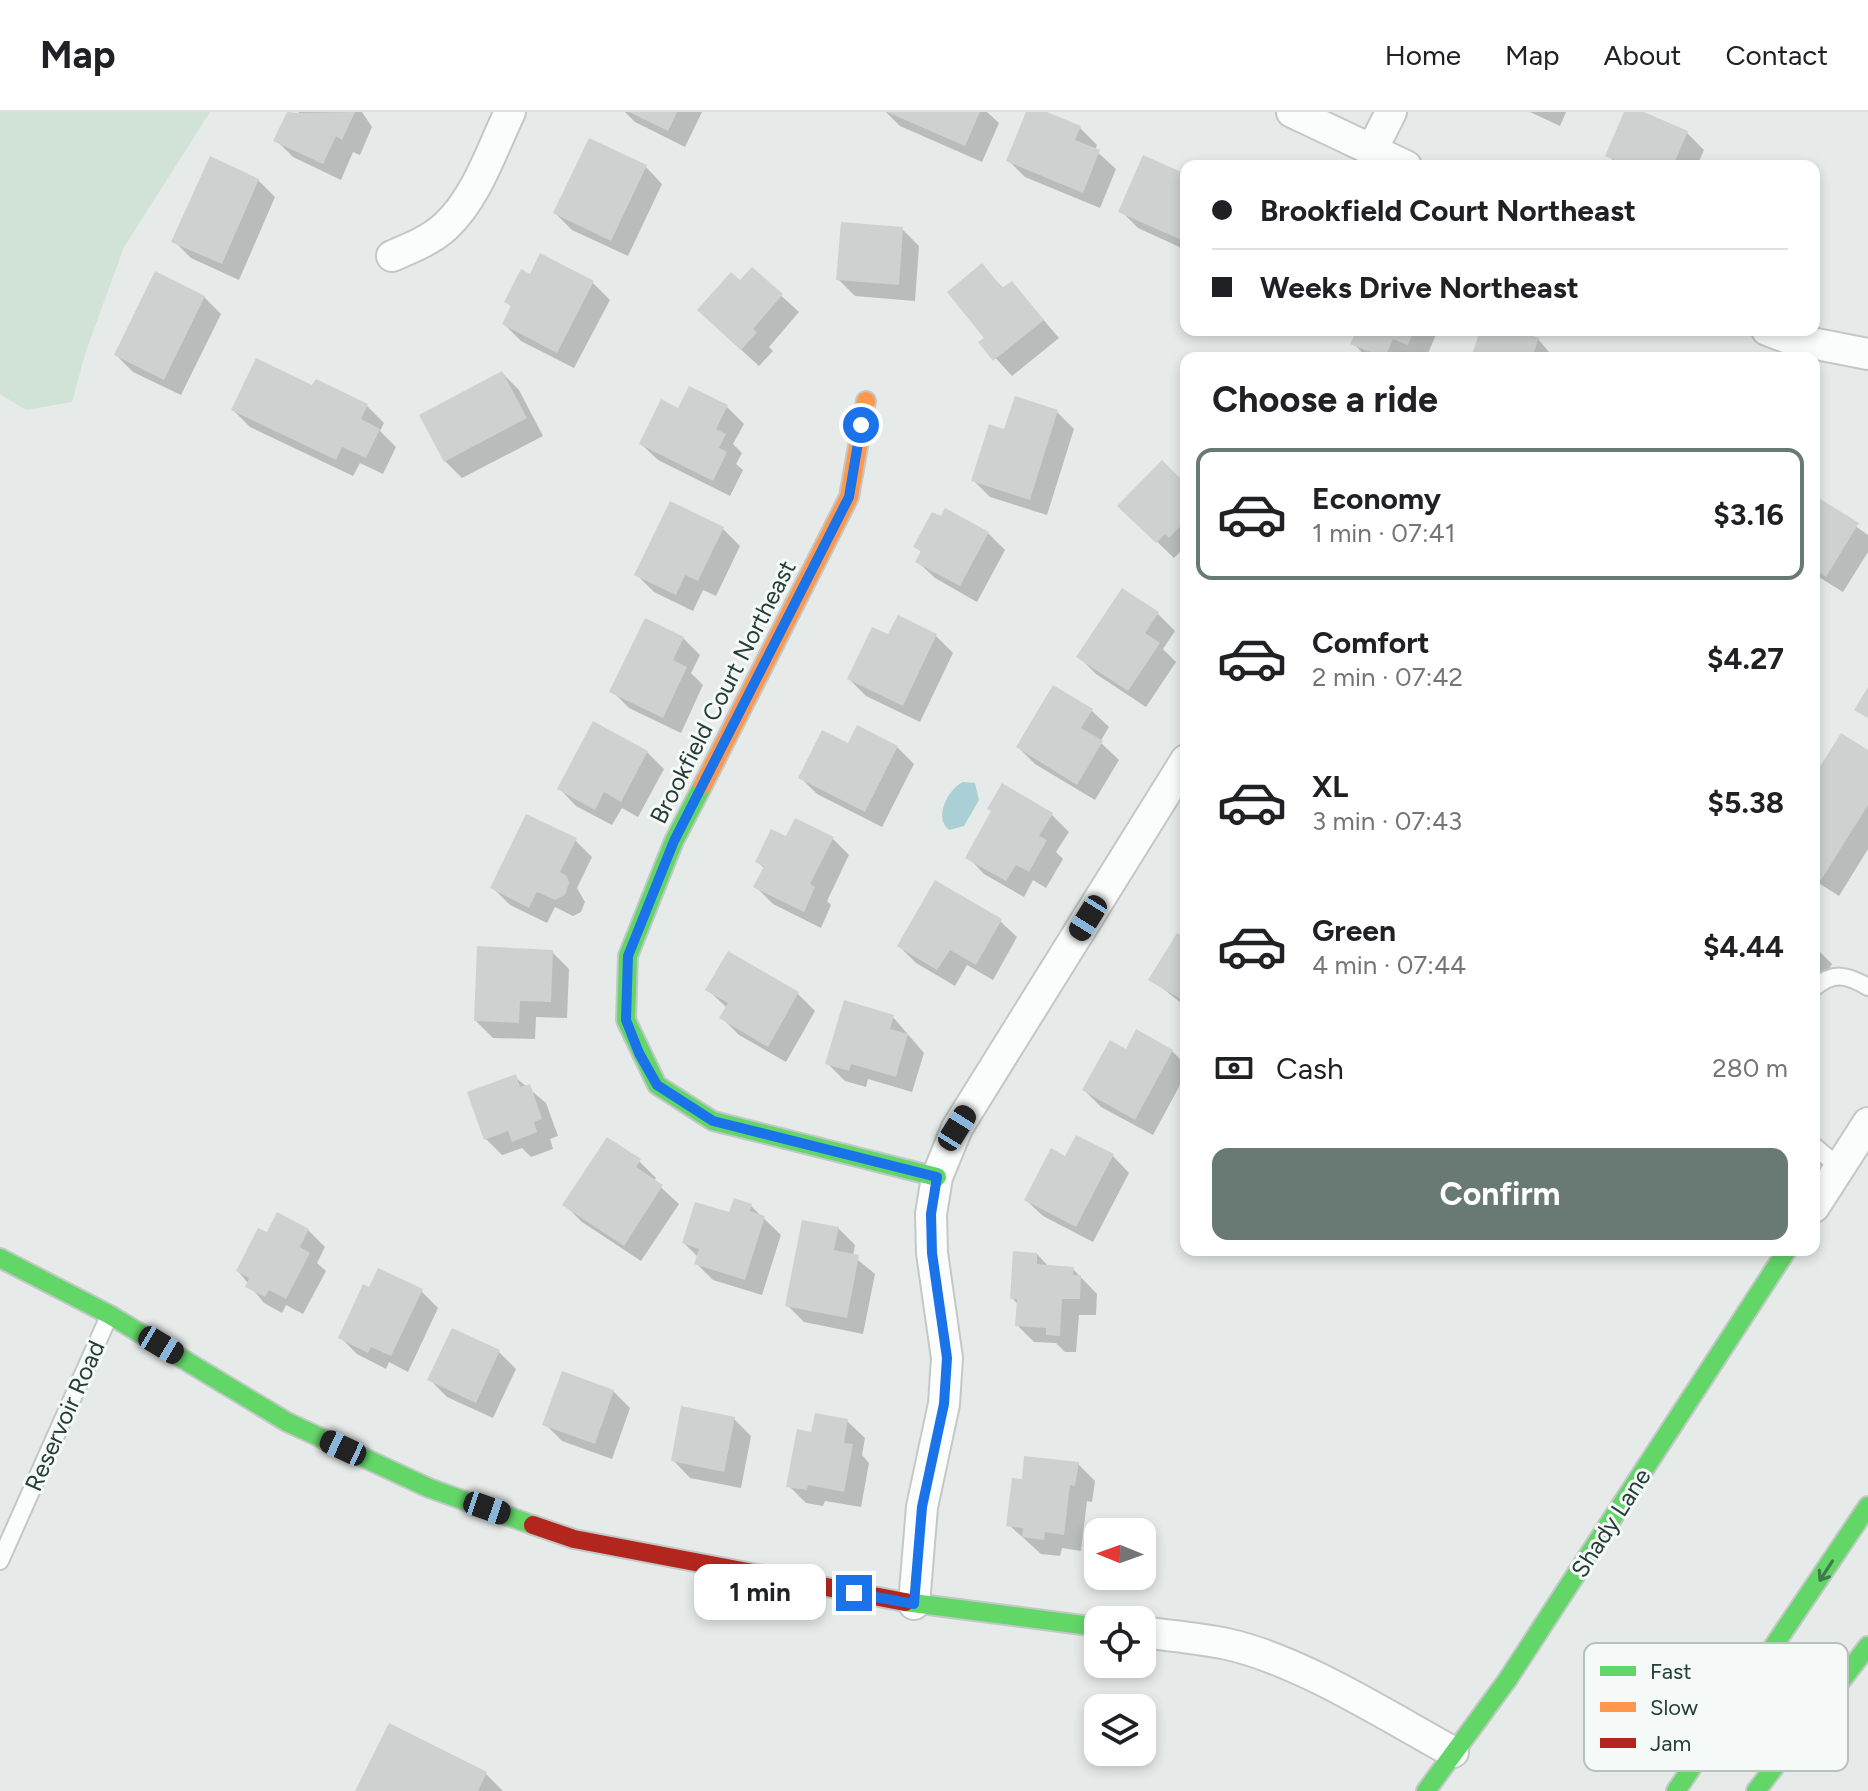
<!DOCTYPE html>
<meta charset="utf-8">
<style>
body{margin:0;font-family:Figtree,sans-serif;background:#f2f2f2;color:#202124;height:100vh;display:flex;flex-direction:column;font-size:30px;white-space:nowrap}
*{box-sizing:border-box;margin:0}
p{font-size:26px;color:#757577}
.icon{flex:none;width:44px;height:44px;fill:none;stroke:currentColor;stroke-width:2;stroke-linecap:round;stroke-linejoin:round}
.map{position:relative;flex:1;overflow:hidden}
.drawer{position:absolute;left:1180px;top:240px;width:640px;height:904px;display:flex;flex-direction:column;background:#fff;border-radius:16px;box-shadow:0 4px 12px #0003}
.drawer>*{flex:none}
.banner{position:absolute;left:1180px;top:48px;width:640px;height:176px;border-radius:16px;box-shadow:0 4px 12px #0003;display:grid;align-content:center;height:176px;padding:0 32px;background:#fff}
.needle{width:52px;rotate:271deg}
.controls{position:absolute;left:1084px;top:1406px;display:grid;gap:16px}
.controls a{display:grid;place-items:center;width:72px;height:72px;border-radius:16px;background:#fff;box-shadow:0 4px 12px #0003;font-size:40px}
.end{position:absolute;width:36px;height:36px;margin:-18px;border:10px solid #1a73e8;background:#fff;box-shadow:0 0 0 4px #fff}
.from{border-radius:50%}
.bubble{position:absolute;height:56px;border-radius:16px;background:#fff;box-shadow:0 4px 12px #0003;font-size:26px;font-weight:700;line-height:56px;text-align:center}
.car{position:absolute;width:24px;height:48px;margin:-24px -12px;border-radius:10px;box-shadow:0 0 6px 2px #0007;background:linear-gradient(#222 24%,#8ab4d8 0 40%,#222 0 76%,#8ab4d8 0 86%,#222 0)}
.banner b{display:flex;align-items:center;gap:28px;height:76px;font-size:30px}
.banner b+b{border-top:2px solid #e0e0e0}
.banner i{width:20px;height:20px;background:#202124}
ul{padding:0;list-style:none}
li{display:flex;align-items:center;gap:24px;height:132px;margin:0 16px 12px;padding:0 16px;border:4px solid transparent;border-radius:16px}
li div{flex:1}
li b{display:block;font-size:30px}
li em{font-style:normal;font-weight:700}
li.selected{border-color:#697a75}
li>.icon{width:72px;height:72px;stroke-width:1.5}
h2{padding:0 32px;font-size:36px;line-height:96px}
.pay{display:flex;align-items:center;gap:20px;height:88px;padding:0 32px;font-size:30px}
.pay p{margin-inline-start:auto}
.action{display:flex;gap:16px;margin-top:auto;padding:16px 32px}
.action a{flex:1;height:92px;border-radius:16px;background:#697a75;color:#fff;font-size:32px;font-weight:700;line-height:92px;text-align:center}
header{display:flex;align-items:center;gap:48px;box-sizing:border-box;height:112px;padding:0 40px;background:#fff;border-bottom:2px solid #e0e0e0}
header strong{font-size:38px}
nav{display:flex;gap:44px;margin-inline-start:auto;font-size:28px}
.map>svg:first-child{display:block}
</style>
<header>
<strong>Map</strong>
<nav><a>Home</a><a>Map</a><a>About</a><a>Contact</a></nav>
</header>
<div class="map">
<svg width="1868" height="1679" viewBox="0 0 1868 1679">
<rect width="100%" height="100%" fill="#e6ebe9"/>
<path fill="#d1e3d6" d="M0 0H210L124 135 86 239 72 290 26 298 0 282Z"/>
<path fill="#aacfd5" d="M963 670 975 671 979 688 964 714 949 718C933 706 948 677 963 670Z"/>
<path fill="#0003" d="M289 0 298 3 299 0H362L372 15 360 43 353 40 341 68 293 45 276 28Z
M625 0H702L685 35 635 10Z
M886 0H987L999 11 982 50 900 14Z
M1028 0H1042L1080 16 1097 33 1095 38 1116 57 1100 96 1025 65 1008 48Z
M1530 0H1566L1560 14Z
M1626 0H1639L1687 21 1704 38 1697 54H1618L1608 43Z
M646 55 662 72 628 144 572 118 555 101Z
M1186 64V138L1138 116 1121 99Z
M258 68 275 85 239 168 191 146 174 129Z
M902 117 919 134 915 189 855 184 838 167Z
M982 154 1004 177 1012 171 1059 226 1012 264 981 230 986 226Z
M752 157 799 200 769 235 773 239 759 254 716 215 740 171Z
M531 164 593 171 610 188 574 256 521 229 504 212 512 196 507 190Z
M204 185 221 202 181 283 133 260 116 243Z
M1359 218H1438L1426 246 1410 242 1409 246H1387L1370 238V243L1377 246H1367L1353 231Z
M1482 218H1509L1538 227 1554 246H1473Z
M502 261 519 278 543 324 462 366 445 349Z
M313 276 367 294 384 311 380 319 396 335 383 362 360 351 353 364 250 315 233 298Z
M727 295 744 312 733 332 742 341 736 352 743 358 730 384 658 348 641 332 679 299Z
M1057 300 1074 317 1047 403 990 385 973 368 1005 319Z
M1186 375V440L1183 437 1174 446 1120 394Z
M1814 385 1868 423V440L1843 480 1814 462Z
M671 391 723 417 740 434 716 484 703 478 693 499 654 480 637 463Z
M988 421 1005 438 977 490 935 466 918 450 922 441 916 435Z
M1158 502 1175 519 1163 537 1176 550 1146 595 1096 562 1079 545Z
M899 506 936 524 953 541 920 610 866 584 849 567 889 525Z
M683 526 700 543 691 561 703 573 681 621 629 596 612 579Z
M1092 599 1109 615 1100 630 1119 648 1095 688 1035 652 1018 635Z
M849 634 897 635 914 652 882 715 817 682 800 665Z
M647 640 664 657 638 705 622 696 612 713 576 694 560 677Z
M1868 640V737L1839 784 1814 768V668Z
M1052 703 1069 720 1056 740 1063 747 1046 776 1033 768 1024 785 984 762 968 745Z
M787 726H832L849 743 827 789 831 793 821 816 773 792 756 775 765 757 757 749Z
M575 728 592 745 577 776 585 790 581 800 573 804 555 795 547 811 510 793 493 776Z
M1000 809 1017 825 993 868 967 853 955 874 916 851 899 834Z
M1186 829V895L1151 867Z
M1814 834 1832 852 1814 881Z
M552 840 569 857 567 906 536 905 535 927 493 926 476 909Z
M729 842 798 882 815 899 786 950 739 923 722 906 727 896 708 878Z
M893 905 924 941 912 980 868 967 866 975 845 969 828 952Z
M1172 939 1186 953V962L1153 1023 1101 995 1084 978Z
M515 965 546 991 558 1024 550 1027 553 1037 531 1045 522 1036 502 1043 485 1026Z
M1113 1044 1129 1061 1093 1130 1043 1104 1026 1088 1066 1047Z
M639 1049 656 1066 654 1069 679 1092 641 1149 582 1110 565 1093Z
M751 1094 781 1123 762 1183 713 1168 696 1151 698 1145 684 1131Z
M838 1116 855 1133 853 1144 875 1162 863 1222 804 1210 787 1193Z
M308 1118 325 1135 317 1151 326 1159 303 1202 286 1193 282 1201 264 1191 238 1159 268 1123Z
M1037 1142 1049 1155 1073 1157 1097 1182 1096 1203H1079L1076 1240H1065L1056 1231 1034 1230 1017 1213 1019 1193 1012 1186Z
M370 1178 421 1179 438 1196 408 1260 389 1250 386 1257 357 1242 340 1225Z
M499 1240 516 1257 493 1306 447 1285 430 1268Z
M613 1279 630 1296 612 1347 562 1329 545 1312Z
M734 1307 751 1324 741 1376 690 1366 673 1348Z
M847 1309 865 1326 862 1343 869 1351 861 1395 825 1389 823 1394 806 1391 789 1374 812 1322Z
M1078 1352 1095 1369 1092 1390 1087 1389 1081 1439 1062 1436 1060 1444 1041 1442 1009 1413 1023 1369Z
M390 1613 486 1662 503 1679H357Z"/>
<path fill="#cdd2d0" d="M287 0 297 1 355 0 342 28 336 24 323 52 273 29Z
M629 0H677L668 19Z
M887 0H980L965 34Z
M1026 0H1047L1081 14 1075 28 1100 38 1083 81 1006 49Z
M1624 0H1644L1688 19 1673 54H1629L1605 44Z
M589 26 647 53 611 129 553 101Z
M1143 43 1186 62V130L1118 100Z
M210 44 259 67 222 152 171 130Z
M841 110 903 115 899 173 836 168Z
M540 141 594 169 557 241 502 212 511 194 504 190 521 157 530 162Z
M982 151 1002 176 1012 169 1044 208 993 249 978 230 984 226 947 180Z
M752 155 783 182 753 217 757 220 741 238 697 198 731 160 740 168Z
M155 159 205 184 164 268 114 243Z
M1357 218H1414L1408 233 1393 227 1385 246 1350 232Z
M1480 218H1515L1539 226 1532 246H1471Z
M256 246 312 273 316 267 368 292 361 307 380 317 366 346 342 335 336 348 231 298Z
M502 259 527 306 444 350 419 303Z
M689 274 728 293 716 317 726 322 719 336 727 340 713 369 639 332 661 287 678 296Z
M1015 284 1058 298 1030 388 971 369 989 312 1004 317Z
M1162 348 1186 372V408L1169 426 1165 422 1156 431 1117 394Z
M1814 383 1859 411 1826 465 1814 457Z
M670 389 724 415 698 469 685 463 676 483 634 463Z
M945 396 989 420 960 474 915 450 921 439 913 435 932 400 941 404Z
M1122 476 1159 500 1145 521 1160 531 1128 579 1076 545Z
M898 503 937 522 903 594 847 567 872 515 888 522Z
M645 506 684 525 673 548 687 555 663 606 609 580Z
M1053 573 1093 597 1081 616 1103 629 1077 673 1016 635Z
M1868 575V606L1854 598Z
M593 609 648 639 621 690 604 680 595 698 557 677Z
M857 613 898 634 865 700 798 666 822 618 848 631Z
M1841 621 1868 638V693L1821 768 1814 764V664Z
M1002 671 1053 701 1039 724 1047 728 1029 760 1016 753 1006 769 965 746 991 699 987 697Z
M526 702 577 726 560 760 567 764 569 771 565 783 555 788 537 780 529 796 490 776Z
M795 706 834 725 810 772 815 775 804 800 753 775 764 754 755 750 771 717 786 724Z
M935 768 1002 807 976 853 950 838 937 858 897 834Z
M1177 821 1186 826V890L1148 868Z
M477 834 553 838 551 890 520 889 519 911 474 909Z
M728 839 799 880 768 935 719 906 728 891 705 878Z
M844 888 894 903 890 917 908 922 896 965 851 952 849 959 825 952Z
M1136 917 1173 938 1135 1008 1082 978 1110 928 1126 937Z
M516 962 520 975 530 972 542 1007 534 1010 537 1020 512 1030 508 1019 484 1028 467 980Z
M1076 1023 1114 1042 1076 1115 1024 1088 1051 1036 1065 1044Z
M607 1025 641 1047 636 1055 663 1073 624 1134 562 1093Z
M734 1086 752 1092 750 1099 765 1104 745 1168 694 1152 699 1137 682 1131 695 1090 729 1100Z
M277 1100 309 1117 300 1135 310 1141 286 1187 269 1178 265 1185 245 1175 249 1166 236 1159 258 1116 267 1120Z
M802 1108 839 1115 834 1138 859 1143 847 1206 785 1194Z
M1013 1139 1037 1141V1152L1074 1155 1073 1163H1081L1080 1187H1062L1060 1224 1046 1223V1216L1015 1214 1017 1187H1010Z
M378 1156 423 1177 391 1244 371 1235 368 1241 338 1226 363 1172 369 1175Z
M452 1216 500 1238 476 1291 427 1268Z
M562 1259 614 1278 595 1332 542 1313Z
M681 1294 735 1305 724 1360 671 1349Z
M815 1301 848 1307 844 1331 853 1332 844 1380 808 1373 807 1378 786 1375 797 1317 811 1320Z
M1024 1344 1079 1350 1075 1374 1070 1373 1064 1423 1045 1420 1044 1428 1022 1425 1023 1416 1006 1414 1012 1366 1022 1367Z
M389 1611 487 1660 478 1679H355Z"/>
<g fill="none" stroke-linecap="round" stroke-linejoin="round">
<g stroke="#c3c8c6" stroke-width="20">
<path id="lane" d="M1814 876C1834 859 1847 863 1868 875
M1814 1034 1839 1055
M0 1449 109 1204"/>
</g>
<g stroke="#c3c8c6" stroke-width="34">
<path id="street" d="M1292 0 1406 54
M1372 38 1391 0
M392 144C411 136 431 128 446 114 477 85 492 37 510 0
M1767 218 1791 227 1868 242
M1814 1095 1868 1011
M914 1492 922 1395 944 1292 947 1246 932 1141 931 1102 937 1065 957 1016 1186 648
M1142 1520C1170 1524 1199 1526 1227 1532 1300 1548 1387 1604 1453 1640"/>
</g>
<g stroke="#c2c8c6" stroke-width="22">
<path id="fast" d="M703 673 674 729 628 844 626 908 657 973 713 1009 937 1065
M0 1146 110 1203 287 1310 429 1376 533 1413
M905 1490 1098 1515
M1426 1679 1508 1567 1787 1138
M1676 1679 1868 1394
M1756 1679 1868 1534"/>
</g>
<g stroke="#c2c8c6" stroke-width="22">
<path id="slow" d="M703 673 849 385 866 289"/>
</g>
<g stroke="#c2c8c6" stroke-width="22">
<path id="jam" d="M533 1413 574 1427 905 1490"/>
</g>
<use href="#lane" stroke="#fbfcfc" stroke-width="16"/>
<use href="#street" stroke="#fbfcfc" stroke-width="30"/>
<use href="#fast" stroke="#63d668" stroke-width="18"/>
<use href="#slow" stroke="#ff974d" stroke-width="18"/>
<use href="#jam" stroke="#b3261e" stroke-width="18"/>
</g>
<defs><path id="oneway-shaft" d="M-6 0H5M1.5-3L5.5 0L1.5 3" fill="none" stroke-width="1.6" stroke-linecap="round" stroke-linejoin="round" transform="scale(2)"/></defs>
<use stroke="#3e7a4b" href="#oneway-shaft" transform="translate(1826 1459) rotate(123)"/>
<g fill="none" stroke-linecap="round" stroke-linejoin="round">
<path stroke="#1a73e8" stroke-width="10" d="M854 1481 914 1492 922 1395 944 1292 947 1246 932 1141 931 1102 937 1065 713 1009 657 973 639 941 626 908 628 844 674 729 849 385 861 313"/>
</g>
<g text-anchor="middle" stroke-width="6" stroke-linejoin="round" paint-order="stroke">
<g font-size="24" fill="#253d37" stroke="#f5f9f7">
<text transform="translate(723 580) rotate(-63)" y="8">Brookfield Court Northeast</text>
<text transform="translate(65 1304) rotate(-66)" y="8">Reservoir Road</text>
<text transform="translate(1611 1411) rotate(-57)" y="8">Shady Lane</text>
</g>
</g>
<rect x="1584" y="1531" width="264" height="128" rx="12" fill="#f5f9f7" stroke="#b7c1bd" stroke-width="2"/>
<rect x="1600" y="1554" width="36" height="10" fill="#63d668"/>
<rect x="1600" y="1590" width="36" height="10" fill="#ff974d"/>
<rect x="1600" y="1626" width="36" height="10" fill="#b3261e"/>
<g font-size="22" fill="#253d37">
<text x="1650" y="1567">Fast</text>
<text x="1650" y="1603">Slow</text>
<text x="1650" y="1639">Jam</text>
</g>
</svg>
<div class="controls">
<a><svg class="needle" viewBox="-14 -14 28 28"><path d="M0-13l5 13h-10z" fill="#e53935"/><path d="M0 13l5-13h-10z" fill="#757577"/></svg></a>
<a><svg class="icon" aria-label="locate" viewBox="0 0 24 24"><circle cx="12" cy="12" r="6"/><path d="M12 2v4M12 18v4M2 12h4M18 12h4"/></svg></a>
<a><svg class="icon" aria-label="layers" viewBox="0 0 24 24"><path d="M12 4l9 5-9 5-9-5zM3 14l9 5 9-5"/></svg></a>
</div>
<i class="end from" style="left:861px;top:313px"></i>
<i class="end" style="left:854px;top:1481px"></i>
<div class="bubble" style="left:694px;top:1452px;width:132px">1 min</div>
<i class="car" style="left:1088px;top:806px;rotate:212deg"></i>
<i class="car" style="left:957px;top:1016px;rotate:32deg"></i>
<i class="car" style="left:161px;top:1233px;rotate:121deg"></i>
<i class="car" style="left:343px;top:1336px;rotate:295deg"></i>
<i class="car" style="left:487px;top:1396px;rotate:109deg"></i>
<div class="banner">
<b><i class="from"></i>Brookfield Court Northeast</b>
<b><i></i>Weeks Drive Northeast</b>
</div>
<section class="drawer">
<h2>Choose a ride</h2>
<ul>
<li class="selected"><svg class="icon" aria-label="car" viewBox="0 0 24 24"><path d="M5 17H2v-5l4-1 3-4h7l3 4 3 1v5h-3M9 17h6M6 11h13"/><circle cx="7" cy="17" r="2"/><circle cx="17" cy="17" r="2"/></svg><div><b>Economy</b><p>1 min · 07:41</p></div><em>$3.16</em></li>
<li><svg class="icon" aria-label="car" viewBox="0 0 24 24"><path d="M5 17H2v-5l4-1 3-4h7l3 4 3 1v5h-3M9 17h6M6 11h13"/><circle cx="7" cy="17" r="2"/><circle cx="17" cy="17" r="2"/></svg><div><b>Comfort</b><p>2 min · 07:42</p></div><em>$4.27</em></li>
<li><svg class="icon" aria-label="car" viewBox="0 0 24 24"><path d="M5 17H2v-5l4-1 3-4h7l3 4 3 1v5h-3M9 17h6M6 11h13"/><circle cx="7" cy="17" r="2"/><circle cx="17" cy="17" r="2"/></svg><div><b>XL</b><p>3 min · 07:43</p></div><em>$5.38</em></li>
<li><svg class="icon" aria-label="car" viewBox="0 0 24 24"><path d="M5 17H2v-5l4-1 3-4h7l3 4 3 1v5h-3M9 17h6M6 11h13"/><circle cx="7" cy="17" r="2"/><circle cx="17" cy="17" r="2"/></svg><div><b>Green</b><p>4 min · 07:44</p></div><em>$4.44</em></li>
</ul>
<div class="pay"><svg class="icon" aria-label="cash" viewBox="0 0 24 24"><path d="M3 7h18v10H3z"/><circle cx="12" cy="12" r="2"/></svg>Cash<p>280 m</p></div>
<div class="action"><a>Confirm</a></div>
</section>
</div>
